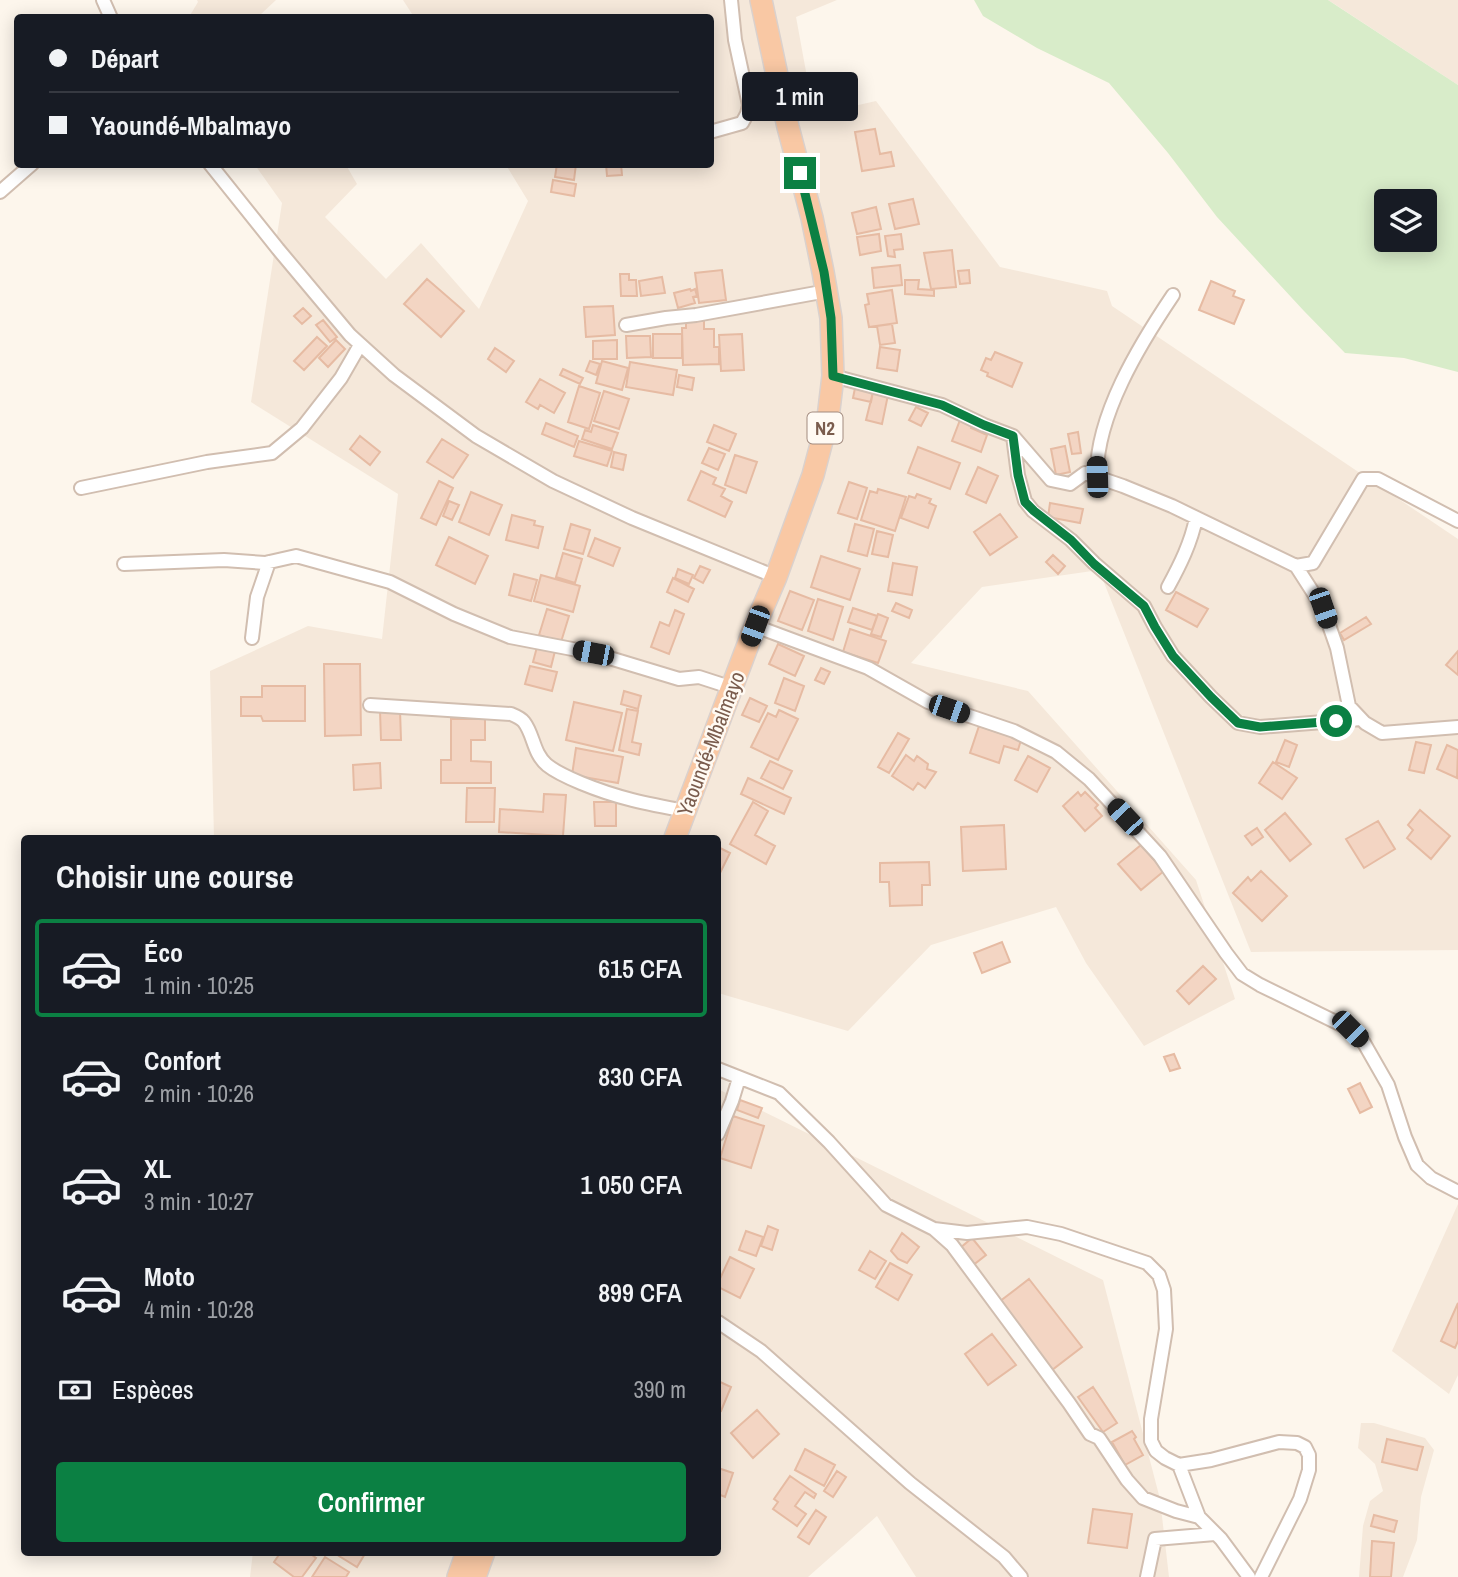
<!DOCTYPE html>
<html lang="fr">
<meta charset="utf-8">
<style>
body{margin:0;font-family:"Archivo Narrow",sans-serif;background:#242831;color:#f1f3f6;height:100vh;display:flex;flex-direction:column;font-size:26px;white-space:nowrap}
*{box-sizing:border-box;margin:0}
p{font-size:23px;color:#9ea1a6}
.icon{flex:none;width:38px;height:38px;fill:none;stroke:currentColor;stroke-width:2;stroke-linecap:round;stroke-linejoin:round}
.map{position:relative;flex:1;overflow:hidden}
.details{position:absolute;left:21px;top:835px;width:700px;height:721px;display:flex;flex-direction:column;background:#171b24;border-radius:7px;box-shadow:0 4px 18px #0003}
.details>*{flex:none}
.banner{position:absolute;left:14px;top:14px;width:700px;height:154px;border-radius:7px;box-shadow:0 4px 18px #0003;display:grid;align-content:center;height:154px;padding:0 35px;background:#171b24}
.fabs{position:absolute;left:1374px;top:189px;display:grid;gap:14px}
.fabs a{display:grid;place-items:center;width:63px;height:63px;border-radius:7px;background:#171b24;box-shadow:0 4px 18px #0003;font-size:35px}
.end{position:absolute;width:32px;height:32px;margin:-16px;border:9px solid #0b8043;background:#fff;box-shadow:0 0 0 4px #fff}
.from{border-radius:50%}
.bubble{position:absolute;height:49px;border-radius:7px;background:#171b24;box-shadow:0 4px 18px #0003;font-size:23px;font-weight:600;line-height:49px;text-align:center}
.car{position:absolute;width:21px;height:42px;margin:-21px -10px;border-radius:9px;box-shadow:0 0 5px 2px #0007;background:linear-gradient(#222 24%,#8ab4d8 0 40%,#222 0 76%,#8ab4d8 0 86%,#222 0)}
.banner b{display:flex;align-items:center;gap:24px;height:66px;font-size:26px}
.banner b+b{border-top:2px solid #363941}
.banner i{width:18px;height:18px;background:#f1f3f6}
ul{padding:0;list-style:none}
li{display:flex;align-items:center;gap:21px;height:98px;margin:0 14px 10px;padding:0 21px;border:4px solid transparent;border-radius:7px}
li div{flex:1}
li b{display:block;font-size:26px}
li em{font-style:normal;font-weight:600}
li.current{border-color:#0b8043}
li>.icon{width:63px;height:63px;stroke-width:1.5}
h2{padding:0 35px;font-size:32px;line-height:84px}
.pay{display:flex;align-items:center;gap:18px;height:77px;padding:0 35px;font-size:26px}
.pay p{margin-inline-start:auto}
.button{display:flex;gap:14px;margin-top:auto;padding:14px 35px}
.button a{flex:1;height:80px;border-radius:7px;background:#0b8043;color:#fff;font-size:28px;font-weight:600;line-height:80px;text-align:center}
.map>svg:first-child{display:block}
</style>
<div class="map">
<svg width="1458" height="1577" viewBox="0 0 1458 1577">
<rect width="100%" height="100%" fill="#fdf6ec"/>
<path fill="#f5e8da" d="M197 0H276L260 15 262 17H189L198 2Z
M403 0H837L796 17 814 115 876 101 1000 267 1107 291 1112 306 1458 539V950L1251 952 1099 570 982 587 911 663 1028 691 1196 880 1235 999 1144 1046 1086 963 1056 907 931 945 848 1031 718 993V838H214L210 671 308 626 382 639 398 494 251 402 282 203 255 165H346L357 184 325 217 386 279 421 243 479 309 528 201 506 165 710 164V18L414 17Z
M1328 0H1458V85L1336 5Z
M718 1089 1103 1280 1160 1499 1169 1577H916L877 1516 808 1577H250L253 1552H718Z
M1458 1204V1375L1449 1394 1392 1351Z
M1361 1423H1374L1425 1438 1434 1450 1421 1497 1417 1540 1403 1577H1359L1363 1526 1370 1501 1383 1491 1375 1464 1358 1448Z"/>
<path fill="#d8ecc9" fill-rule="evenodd" d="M974 0H1328L1458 85V372L1404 358 1345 353 1304 311 1217 217 1168 153 1109 83 1037 48 983 16ZM1386 201H1424V240H1386Z"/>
<path fill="#f3d5c3" stroke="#e6bba3" stroke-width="2" d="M875 129 880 154 891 152 894 166 862 171 855 132Z
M557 164H576L574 180 555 177Z
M606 164H621L622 175 607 176Z
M553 180 576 184 574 196 551 192Z
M913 199 919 224 895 229 889 204Z
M876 207 881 229 857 234 852 213Z
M879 234 881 251 860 255 857 237Z
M901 234 903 249 894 250 895 257 888 256 885 236Z
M952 250 956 287 931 289 924 253Z
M900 265 902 285 874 288 872 268Z
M722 270 726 300 699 303 695 273Z
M969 270 970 283 960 284 958 271Z
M620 274H629V280H636L637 296H621Z
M662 277 665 293 641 296 639 281Z
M427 279 464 311 441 337 404 304Z
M905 280H919L918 289 934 290V296L905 294Z
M1211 281 1235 291 1233 296 1244 300 1234 324 1199 310Z
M690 289 691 291 695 289 697 296 693 297 695 303 678 308 674 293Z
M892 290 897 323 869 327 865 305 869 304 867 294Z
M613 306 615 335 586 337 584 307Z
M303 308 311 316 302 324 294 316Z
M323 320 337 337 330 342 316 325Z
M686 321H704V329H714V347H719V364L683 365 682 328H686Z
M892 324 895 343 880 345 877 326Z
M653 334H682V358H653Z
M742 334 744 370 721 371 719 335Z
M626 336H650L651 357 627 358Z
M317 337 327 346 304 370 294 361Z
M336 340 345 349 328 367 319 358Z
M617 340V359H593V341Z
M880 347 900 350 897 371 877 368Z
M495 348 514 361 506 372 488 359Z
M995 352 1022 363 1012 387 987 376 988 373 981 370 986 358 991 360Z
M590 361 600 364 596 375 586 371Z
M602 361 628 368 622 390 596 383Z
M630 362 677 370 673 395 626 387Z
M563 369 583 378 580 384 560 375Z
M679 375 694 378 692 390 677 387Z
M540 379 565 393 554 413 540 405 538 409 526 402Z
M579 386 600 393 589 429 568 422Z
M855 388 873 392 871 402 853 398Z
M604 391 629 399 619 429 594 421Z
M873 392 888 395 882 424 866 420Z
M916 407 928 413 921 426 909 420Z
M960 420 972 425 971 428 987 435 981 452 952 441Z
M546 423 578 436 574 447 542 434Z
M593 425 618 433 612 449 582 439 585 430 591 432Z
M714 425 736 434 729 451 707 442Z
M1078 432 1081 453 1072 454 1068 434Z
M360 436 380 452 370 465 350 449Z
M442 439 468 455 453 478 427 462Z
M579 441 612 451 607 466 574 456Z
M1065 446 1070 472 1056 475 1051 449Z
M918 447 960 463 950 489 908 473Z
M709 448 725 454 718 470 702 463Z
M614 452 626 455 623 470 611 467Z
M735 455 757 462 746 493 725 485Z
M978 467 998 476 986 503 966 494Z
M701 471 716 478 713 484 725 489 721 496 732 502 725 517 688 500Z
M439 481 453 488 436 525 421 518Z
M849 482 867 488 857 519 838 513Z
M878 489 906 497 895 531 861 520 870 491 877 493Z
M471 492 502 505 489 535 459 522Z
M917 494 931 499 929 503 936 506 928 528 901 518 909 496 915 498Z
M449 501 459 505 452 520 443 516Z
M1050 503 1083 509 1080 523 1048 517Z
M1000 514 1017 537 990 555 974 532Z
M512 515 535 521 534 525 543 527 538 548 506 540Z
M571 524 590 530 583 554 564 549Z
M855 524 874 529 867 556 848 551Z
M877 531 893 535 888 557 872 554Z
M449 537 488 556 475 584 436 565Z
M595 538 620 548 613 566 588 556Z
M563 553 582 559 575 583 556 577Z
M1053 555 1065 566 1058 574 1046 562Z
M821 556 860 569 850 600 811 587Z
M893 563 917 567 912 595 888 591Z
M700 566 710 570 703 583 694 578Z
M678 569 693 575 689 584 675 578Z
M514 574 537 580 531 601 509 595Z
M541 575 580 586 573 612 534 601Z
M673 578 694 589 688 602 667 592Z
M790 591 814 600 802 630 778 621Z
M1176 592 1208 609 1197 627 1166 610Z
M818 599 843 607 833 640 808 631Z
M896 603 912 610 909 618 892 611Z
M853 608 877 616 872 630 848 622Z
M547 609 569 616 561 642 539 635Z
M675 610 684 614 669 654 651 647 660 622 669 626Z
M878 614 888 618 881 637 871 634Z
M1366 617 1371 624 1344 640 1340 633Z
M850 629 886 641 878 663 843 652Z
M778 644 804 656 795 676 769 664Z
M537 647 555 651 551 667 533 662Z
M1458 651V675L1446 665Z
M324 664H360L361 735 325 736Z
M530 666 557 672 552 691 525 684Z
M821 668 830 672 824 684 815 680Z
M784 678 804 686 795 711 775 703Z
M262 686H305V721H263L261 716H241V697H262Z
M624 691 641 696 638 709 621 704Z
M750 698 767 706 759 722 742 715Z
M574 702 622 713 613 751 566 740Z
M627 709 638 711 632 742 641 744 639 755 619 750Z
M400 710 401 740H381L380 711Z
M779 710 798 719 778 760 751 747 768 713 776 717Z
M451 719H485V740H471V761L491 762V783H441V760H451Z
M979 726 1021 740 1018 750 1004 746 999 763 970 753Z
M898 733 909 739 889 773 878 767Z
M1285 740 1297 745 1289 767 1276 762Z
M1416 742 1431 745 1424 773 1409 770Z
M1447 745 1458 750 1457 778 1437 769Z
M576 748 623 757 618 783 572 775Z
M906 755 914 761 917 756 928 764 927 769 936 772 925 788 918 783 913 790 892 776Z
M1028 756 1050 768 1037 792 1015 780Z
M770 761 792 771 783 789 761 778Z
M1273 762 1297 778 1282 799 1259 783Z
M380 763 381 788 354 790 353 765Z
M748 778 791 798 784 814 741 794Z
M467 788H495L494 822H466Z
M1078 792 1081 796 1085 792 1098 805 1095 808 1102 816 1085 831 1063 806Z
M544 794 566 795 563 836 499 832 500 809 543 812Z
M594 802H616V826H595Z
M753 802 768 811 755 835 775 846 766 864 730 844Z
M1420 810 1450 836 1431 859 1407 838 1413 830 1408 825Z
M1285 813 1311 844 1290 861 1265 830Z
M1378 821 1395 849 1364 868 1346 839Z
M1004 825 1006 869 963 871 961 827Z
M1257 828 1263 837 1252 845 1245 836Z
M1141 845 1164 871 1141 890 1118 864Z
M718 847 730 853 718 877Z
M929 862 930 885H922V905L890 906 889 882H880V863Z
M1261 871 1287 896 1262 921 1233 893 1248 877 1251 881Z
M1002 942 1010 962 982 973 974 953Z
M1203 966 1216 979 1189 1004 1177 991Z
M1174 1054 1180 1068 1170 1071 1164 1057Z
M1360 1083 1372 1107 1360 1113 1348 1089Z
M740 1100 762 1108 758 1118 737 1110Z
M733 1116 764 1126 751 1168 720 1158Z
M768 1226 778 1230 772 1250 761 1246Z
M746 1231 763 1237 756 1256 739 1250Z
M902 1233 919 1247 907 1263 898 1259 891 1251Z
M972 1238 986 1255 972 1266 959 1249Z
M870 1251 886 1261 875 1279 859 1270Z
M730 1257 754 1269 740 1298 718 1287V1283Z
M890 1263 912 1275 898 1300 876 1287Z
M1029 1279 1082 1347 1052 1370 999 1302Z
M1458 1303V1341L1455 1348 1441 1341Z
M992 1334 1016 1365 988 1385 965 1354Z
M718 1381 731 1387 721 1411 718 1410Z
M1093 1387 1117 1423 1103 1432 1078 1397Z
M757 1410 779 1434 753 1458 731 1433Z
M1132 1431 1136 1437 1134 1439 1143 1455 1125 1465 1112 1442Z
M1387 1439 1423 1447 1417 1470 1382 1462Z
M805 1449 835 1465 824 1486 795 1470Z
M718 1468 733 1473 725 1497 718 1494Z
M837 1471 846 1477 833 1497 824 1491Z
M790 1476 816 1494 814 1498 805 1492 795 1506 806 1514 797 1526 773 1509 778 1502 774 1499Z
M1093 1509 1132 1514 1127 1548 1088 1543Z
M816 1510 826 1517 809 1544 798 1537Z
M1374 1515 1397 1521 1394 1532 1371 1526Z
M1372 1541 1394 1543 1391 1577H1370Z
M281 1552H308L316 1558 302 1577H294L274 1562Z
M342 1552H366L357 1567 339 1556Z
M325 1557 349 1572 346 1577H312Z"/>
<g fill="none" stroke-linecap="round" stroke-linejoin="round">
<g stroke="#d1beb0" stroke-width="16">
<path id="minor" d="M103 0 111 18
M710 132 742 123 747 114 749 105 735 40 731 0
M210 164 278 249 350 335 394 375 476 436 553 481 632 518 776 577
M0 192 32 164
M626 325 666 318 696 315 827 291
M833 376 942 405 984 425 1013 436 1051 480 1070 484 1085 473 1123 486 1172 506 1296 566 1323 608 1337 648 1349 706 1365 723 1382 733 1458 727
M1013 436 1018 475 1025 501 1033 511 1071 540 1094 563 1144 606 1155 627 1173 656 1211 697 1238 723 1260 727 1361 719
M1097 477C1095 417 1140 344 1173 295
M81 488 207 462 272 453 302 428 341 378 360 345
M124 564 224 560 265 563 296 556 390 582 454 614 510 637 593 653 679 679 699 677 733 688
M1296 566 1313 563 1363 479H1378L1458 521
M1168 587C1180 565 1191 543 1196 518
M755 626 868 668 928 702 1014 731 1056 752 1089 779 1160 856 1226 953 1242 974 1260 985 1350 1029 1364 1043 1388 1085 1405 1137 1417 1165 1431 1178 1458 1192
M252 638 257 597 269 562
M370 705 511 714C516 716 521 718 524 722 534 735 533 753 547 765 557 773 569 778 581 783 617 798 647 804 686 811
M718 1069 779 1093 829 1142 886 1205 934 1229 967 1233 1027 1227 1061 1234 1147 1263 1159 1275 1164 1290 1166 1329 1151 1419V1441L1156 1451 1165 1458 1179 1465 1211 1460 1279 1442 1297 1443 1305 1447 1309 1455V1470L1300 1499 1261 1577
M718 1134 732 1101 739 1078
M934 1229 952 1245 1069 1403 1090 1434 1099 1438 1127 1480 1143 1498 1176 1511 1199 1517 1221 1539 1249 1577
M718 1322 761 1351 910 1483 1004 1557 1021 1577
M1179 1465 1199 1517
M1147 1577 1155 1539 1215 1534"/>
</g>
<g stroke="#dad1cd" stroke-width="24">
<path id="trunk" d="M675 838 755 626 776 577 813 475 828 418 833 376 831 318 823 272 812 218 788 127 761 0
M458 1577 467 1552
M475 1577 484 1552"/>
</g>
<use href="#minor" stroke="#fff" stroke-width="12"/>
<use href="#trunk" stroke="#f9c8a4" stroke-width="21"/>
</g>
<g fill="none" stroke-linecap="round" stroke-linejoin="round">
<path stroke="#0b8043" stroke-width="9" d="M800 173 824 272 831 318 833 376 942 405 984 425 1013 436 1018 475 1025 502 1034 511 1071 540 1094 564 1144 606 1155 627 1173 656 1211 697 1238 723 1260 727 1336 721"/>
</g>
<g text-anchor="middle" stroke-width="5" stroke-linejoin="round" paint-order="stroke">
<rect fill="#fffaf3" stroke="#a28b7f" stroke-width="2" x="807.5" y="412.5" width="35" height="31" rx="5"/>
<g font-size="19" font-weight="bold" fill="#7a5c4d">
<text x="825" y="435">N2</text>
</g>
<g font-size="21" fill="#7a5c4d" stroke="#fffaf3">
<text transform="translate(711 744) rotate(-69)" y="7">Yaoundé-Mbalmayo</text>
</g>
</g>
</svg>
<div class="fabs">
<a><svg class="icon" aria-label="layers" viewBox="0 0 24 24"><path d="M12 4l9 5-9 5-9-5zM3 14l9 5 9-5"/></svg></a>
</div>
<i class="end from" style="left:1336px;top:721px"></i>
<i class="end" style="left:800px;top:173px"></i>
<div class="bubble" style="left:742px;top:72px;width:116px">1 min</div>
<i class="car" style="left:1097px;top:477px;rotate:358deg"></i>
<i class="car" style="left:1323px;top:608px;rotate:161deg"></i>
<i class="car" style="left:755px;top:626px;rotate:200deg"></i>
<i class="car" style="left:593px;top:653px;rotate:281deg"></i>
<i class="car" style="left:949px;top:709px;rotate:109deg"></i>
<i class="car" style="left:1125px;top:817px;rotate:317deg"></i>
<i class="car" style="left:1350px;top:1029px;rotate:135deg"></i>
<div class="banner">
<b><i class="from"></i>Départ</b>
<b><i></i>Yaoundé-Mbalmayo</b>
</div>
<section class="details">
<h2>Choisir une course</h2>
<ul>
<li class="current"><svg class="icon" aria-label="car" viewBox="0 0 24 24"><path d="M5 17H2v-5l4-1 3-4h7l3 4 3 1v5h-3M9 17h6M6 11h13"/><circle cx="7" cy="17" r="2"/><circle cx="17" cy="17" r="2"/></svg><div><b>Éco</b><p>1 min · 10:25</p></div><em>615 CFA</em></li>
<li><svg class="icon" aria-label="car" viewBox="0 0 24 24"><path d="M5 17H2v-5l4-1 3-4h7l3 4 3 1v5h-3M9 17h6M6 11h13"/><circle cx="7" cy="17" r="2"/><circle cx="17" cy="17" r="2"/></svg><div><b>Confort</b><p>2 min · 10:26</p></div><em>830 CFA</em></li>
<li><svg class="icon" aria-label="car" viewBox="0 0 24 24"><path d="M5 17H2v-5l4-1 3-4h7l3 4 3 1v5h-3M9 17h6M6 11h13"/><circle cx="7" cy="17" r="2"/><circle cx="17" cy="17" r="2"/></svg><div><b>XL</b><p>3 min · 10:27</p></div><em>1 050 CFA</em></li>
<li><svg class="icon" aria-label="car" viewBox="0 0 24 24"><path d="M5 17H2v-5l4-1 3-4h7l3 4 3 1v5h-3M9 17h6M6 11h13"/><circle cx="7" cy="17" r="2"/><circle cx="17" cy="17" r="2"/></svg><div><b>Moto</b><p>4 min · 10:28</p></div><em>899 CFA</em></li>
</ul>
<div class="pay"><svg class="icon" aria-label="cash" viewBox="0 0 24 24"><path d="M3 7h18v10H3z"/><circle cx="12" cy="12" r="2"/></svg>Espèces<p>390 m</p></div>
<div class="button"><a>Confirmer</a></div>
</section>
</div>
